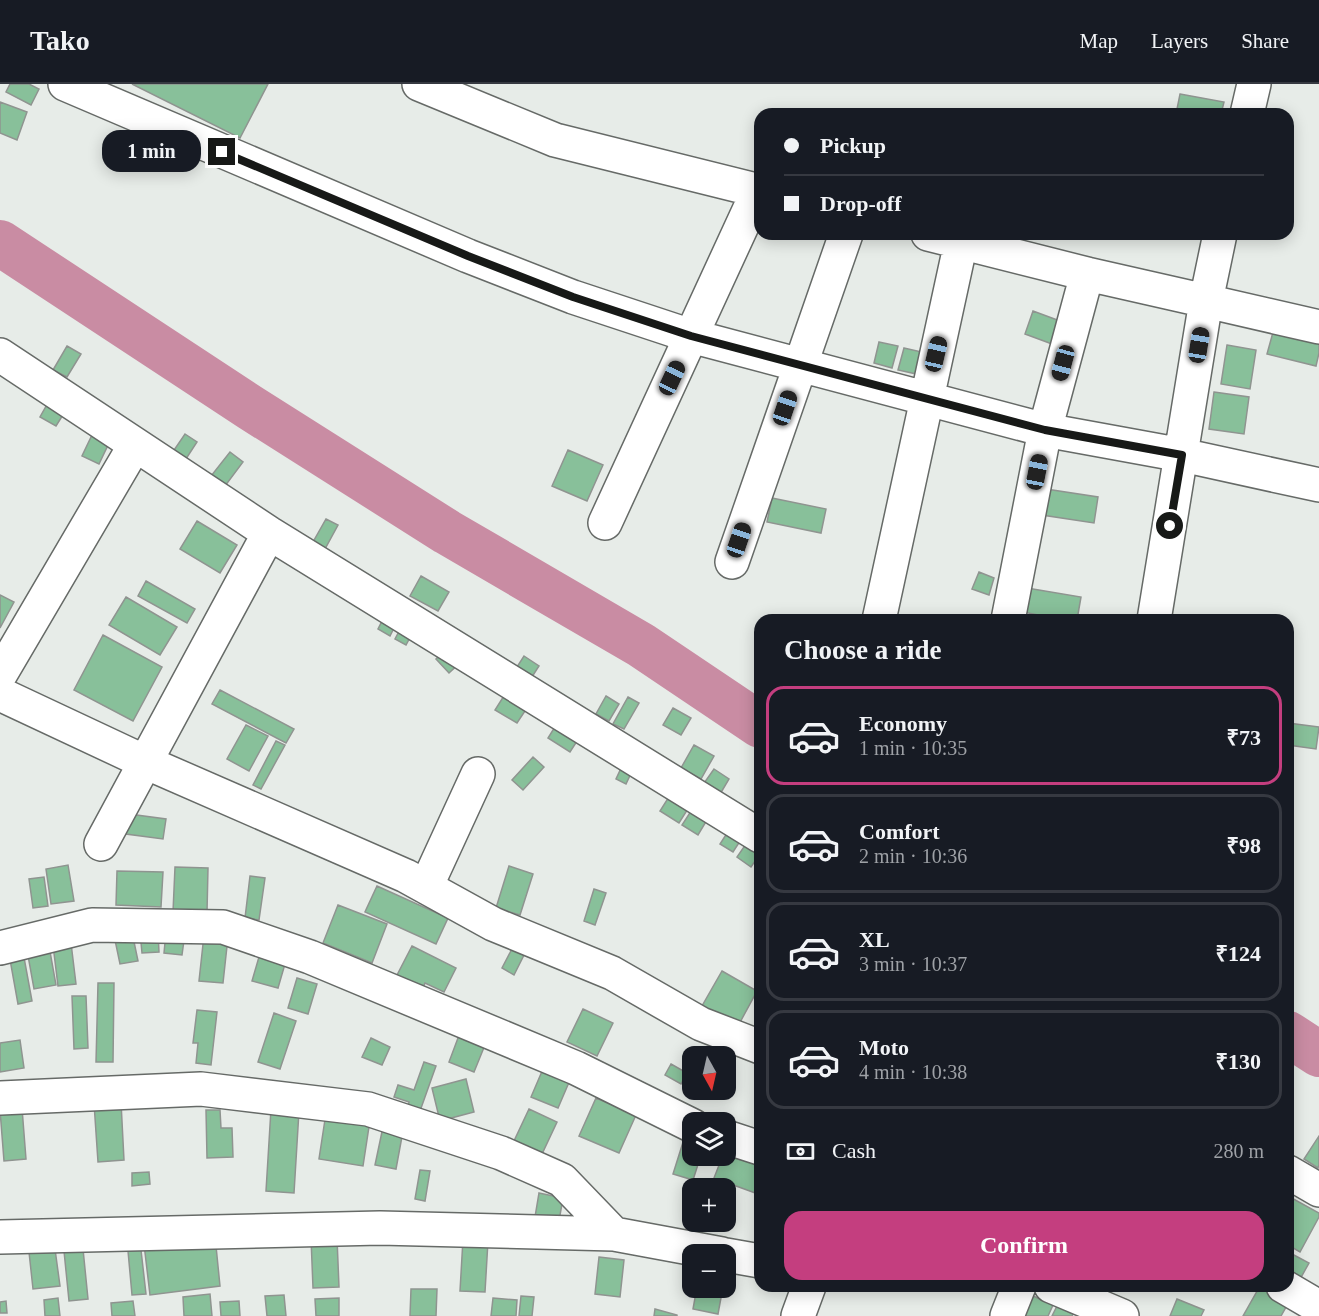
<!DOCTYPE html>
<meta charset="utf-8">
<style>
body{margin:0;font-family:Georgia,serif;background:#242831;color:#f1f3f6;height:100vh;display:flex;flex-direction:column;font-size:22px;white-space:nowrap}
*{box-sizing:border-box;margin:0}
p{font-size:20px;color:#9ea1a6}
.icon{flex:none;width:33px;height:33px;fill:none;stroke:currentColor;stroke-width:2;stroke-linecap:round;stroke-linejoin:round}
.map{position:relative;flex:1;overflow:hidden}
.details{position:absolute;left:754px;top:530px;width:540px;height:678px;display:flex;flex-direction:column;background:#171b24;border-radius:18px;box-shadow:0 3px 15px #0003}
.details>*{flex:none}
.top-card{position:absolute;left:754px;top:24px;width:540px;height:132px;border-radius:18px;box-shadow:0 3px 15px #0003;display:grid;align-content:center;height:132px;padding:0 30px;background:#171b24}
.needle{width:39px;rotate:172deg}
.fabs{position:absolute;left:682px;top:962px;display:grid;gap:12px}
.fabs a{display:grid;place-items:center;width:54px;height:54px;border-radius:12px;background:#171b24;box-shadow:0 3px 15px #0003;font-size:30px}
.end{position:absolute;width:27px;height:27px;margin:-14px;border:8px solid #171917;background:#fff;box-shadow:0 0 0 3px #fff}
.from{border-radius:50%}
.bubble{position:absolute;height:42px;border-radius:18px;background:#171b24;box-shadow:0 3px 15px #0003;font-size:20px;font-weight:700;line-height:42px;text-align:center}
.car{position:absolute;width:18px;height:36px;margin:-18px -9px;border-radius:8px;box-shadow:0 0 4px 2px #0007;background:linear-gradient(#222 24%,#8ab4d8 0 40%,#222 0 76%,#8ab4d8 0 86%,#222 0)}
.top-card b{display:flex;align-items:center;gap:21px;height:57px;font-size:22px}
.top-card b+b{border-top:2px solid #363941}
.top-card i{width:15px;height:15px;background:#f1f3f6}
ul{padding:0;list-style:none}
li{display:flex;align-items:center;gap:18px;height:99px;margin:0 12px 9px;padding:0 18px;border:3px solid #363941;border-radius:18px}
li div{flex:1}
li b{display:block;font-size:22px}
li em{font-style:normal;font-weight:700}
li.active{border-color:#c43e7f}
li>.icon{width:54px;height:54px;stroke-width:1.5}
h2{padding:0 30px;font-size:27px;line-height:72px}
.pay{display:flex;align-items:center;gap:15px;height:66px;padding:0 30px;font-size:22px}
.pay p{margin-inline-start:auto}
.button{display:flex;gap:12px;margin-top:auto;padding:12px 30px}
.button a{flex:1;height:69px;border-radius:18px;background:#c43e7f;color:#fff;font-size:24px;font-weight:700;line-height:69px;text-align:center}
header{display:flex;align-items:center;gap:36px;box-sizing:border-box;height:84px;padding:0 30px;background:#171b24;border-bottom:2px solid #363941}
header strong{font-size:28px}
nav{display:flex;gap:33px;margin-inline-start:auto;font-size:21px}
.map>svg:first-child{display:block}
</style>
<header>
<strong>Tako</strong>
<nav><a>Map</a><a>Layers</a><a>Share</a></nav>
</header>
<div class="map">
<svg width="1319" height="1232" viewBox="0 0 1319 1232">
<rect width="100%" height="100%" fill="#e7ece8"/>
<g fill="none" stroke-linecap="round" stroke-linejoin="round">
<path stroke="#c98ca3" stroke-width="46" d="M0 159 251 324 447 448 641 561 760 641
M1288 950 1319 970"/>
</g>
<path fill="#88c09a" stroke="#8f9490" stroke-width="1.5" d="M10 0H29L39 5 31 21 6 8Z
M132 0H268L240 54Z
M1180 10 1224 18 1221 30H1176Z
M0 18 27 28 17 56 0 49Z
M1033 227 1060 237 1052 260 1025 250Z
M1275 241 1319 252V269L1316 282 1267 270Z
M879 258 898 262 892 284 874 279Z
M1227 261 1256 266 1250 305 1221 300Z
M67 262 81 270 67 293 53 286Z
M904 264 926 269 921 291 898 286Z
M1214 308 1249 313 1244 350 1209 345Z
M49 317 66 326 56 342 40 333Z
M185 350 197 358 184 378 172 369Z
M92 351 109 359 99 380 82 372Z
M568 366 603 381 587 417 552 402Z
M230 368 243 378 225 402 211 392Z
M1046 405 1098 413 1094 439 1042 431Z
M772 414 826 425 821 449 767 438Z
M326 435 338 441 325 465 313 458Z
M197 437 237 461 220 489 180 465Z
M979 488 994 494 989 511 972 505Z
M421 492 449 508 438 527 410 512Z
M146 497 195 525 187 539 138 512Z
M1027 504 1081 513 1077 536H1063L1023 528Z
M0 511 14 518 0 544Z
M126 513 177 543 160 571 109 541Z
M385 531 397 538 390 552 378 545Z
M403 540 414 546 406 561 395 555Z
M103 551 162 583 133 637 74 606Z
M449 562 462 577 449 589 436 575Z
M524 572 539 582 530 596 515 586Z
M220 606 294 645 286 659 212 620Z
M507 607 529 621 517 639 495 626Z
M606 612 619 620 609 637 596 630Z
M628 613 639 619 624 645 613 640Z
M673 624 691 634 681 651 663 641Z
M558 638 581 651 570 668 548 654Z
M1288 639 1319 643 1316 665 1288 661Z
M246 641 268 652 249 687 227 675Z
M276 657 285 661 261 705 253 701Z
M694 661 714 672 701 695 681 684Z
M533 673 544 683 523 706 512 696Z
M623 680 633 685 626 700 616 695Z
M714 685 729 695 719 712 702 702Z
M672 708 691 720 679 739 660 727Z
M695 721 710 731 698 751 682 741Z
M129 730 166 735 163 755 126 750Z
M731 743 744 751 733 768 720 760Z
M748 757 760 766V770L751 783 737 773Z
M68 781 74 817 51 820 46 785Z
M509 782 533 790 520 831 496 824Z
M175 783 208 784 207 829 173 828Z
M117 787 163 788 161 823 116 821Z
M250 792 265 794 259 836 245 834Z
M44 793 48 822 33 824 29 795Z
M377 802 448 834 436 860 365 828Z
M594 805 606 809 595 841 584 837Z
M338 821 387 840 372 879 323 859Z
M158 847 159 868 142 869 140 848Z
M166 848 185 849 182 871 164 869Z
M204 851 228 853 223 899 199 897Z
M133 853 138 877 120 880 115 856Z
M71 859 76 900 58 902 53 861Z
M514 861 526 867 514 891 502 884Z
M49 862 56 901 34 905 27 866Z
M412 862 456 884 444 908 425 899 421 908 395 895Z
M261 866 287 873 278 904 252 897Z
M23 868 32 917 18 920 9 870Z
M722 887 757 907 738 942 702 922Z
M297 894 317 900 308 930 288 924Z
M98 899H114L113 978H96Z
M72 912H86L88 964 74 965Z
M583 925 613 939 597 972 567 958Z
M197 926 217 928 211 981 196 979 198 959H193Z
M274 929 296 937 280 985 258 978Z
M461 946 487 956 474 988 449 978Z
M371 954 390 963 382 981 362 973Z
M20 956 24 984 0 988V959Z
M424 978 436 982 420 1027 408 1022 409 1018 394 1013 398 1001 414 1006Z
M546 978 573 989 558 1024 531 1013Z
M671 980 687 989 681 1000 665 991Z
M466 995 474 1028 440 1037 432 1004Z
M596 1014 636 1031 619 1069 579 1052Z
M121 1018 124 1076 98 1078 94 1019Z
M22 1024 26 1075 4 1077 0 1026Z
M271 1025 299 1027 294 1109 266 1107Z
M529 1025 557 1038 542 1070 514 1057Z
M206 1026H220L221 1044H232L233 1073 207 1074Z
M326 1029 370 1036 363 1082 319 1075Z
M383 1043 403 1047 396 1085 375 1081Z
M685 1052 693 1054V1071H701L693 1096 673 1090Z
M1319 1052V1081L1318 1084 1304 1075Z
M726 1065 760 1078V1103L758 1110 714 1094 723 1071H726Z
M420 1086 430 1087 425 1117 415 1115Z
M149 1088 150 1100 132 1102V1089Z
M539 1109 563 1114 559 1137 535 1133Z
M1288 1112 1319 1129V1133L1300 1168 1288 1161Z
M215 1152 220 1202 150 1211 144 1160Z
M311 1154H337L339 1203 313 1204Z
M463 1155 488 1157 485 1208 460 1207Z
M55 1165 60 1202 33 1205 29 1168Z
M83 1165 88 1215 69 1217 64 1167Z
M141 1166 146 1210 132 1211 128 1167Z
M1292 1170 1309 1179 1299 1197 1288 1192V1176Z
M599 1173 624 1176 620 1213 595 1210Z
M1260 1202 1290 1216 1281 1232H1243Z
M697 1203H723L718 1230 693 1225Z
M411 1205H437L436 1232H410Z
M210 1210 212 1232H184L183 1213Z
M284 1211 286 1232H267L265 1212Z
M1031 1211 1053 1221 1048 1232H1022Z
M521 1212 534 1213 532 1232H519Z
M58 1214 60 1232H45L44 1216Z
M339 1214V1232H316L315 1215Z
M493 1214 517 1216 516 1232H491Z
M1177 1215 1204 1226 1201 1232H1170Z
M6 1217 7 1229H0V1218Z
M133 1217 135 1232H112L111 1219Z
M239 1217 240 1232H221L220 1218Z
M1057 1222 1073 1230 1072 1232H1052Z
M655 1225 677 1231V1232H654Z"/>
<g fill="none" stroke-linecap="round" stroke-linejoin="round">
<g stroke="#666a67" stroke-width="36">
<path id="minor" d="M65 0 468 172 573 213 691 252 1045 346 1182 371 1319 401
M419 0 555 56 760 107
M1247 30 1254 0
M928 150 1087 190 1206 217 1220 150
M0 271 269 449 760 752
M605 439 758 107
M732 478 846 150
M879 536 961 158
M1008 536 1045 346 1087 190
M1154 536 1206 217 1319 243
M0 591 135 361
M0 610 145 678 406 792 493 840 612 889 701 940 760 963
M101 760 269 449
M426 803 478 690
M0 864 92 841 223 843 310 873 576 984 693 1042
M0 1014 201 1005 368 1025 501 1069 562 1096 614 1150
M726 1053 760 1064
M1288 1088 1319 1106
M0 1153 380 1144 614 1150 722 1170
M726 1171 760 1177
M1051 1202 1122 1232
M1283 1202 1319 1223
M798 1232 809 1202
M1007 1232 1019 1202"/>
</g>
<use href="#minor" stroke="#fff" stroke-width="33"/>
</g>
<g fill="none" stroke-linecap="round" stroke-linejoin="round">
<path stroke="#171917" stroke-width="8" d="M222 68 468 172 573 213 691 252 1045 346 1182 371 1170 442"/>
</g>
</svg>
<div class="fabs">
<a><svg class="needle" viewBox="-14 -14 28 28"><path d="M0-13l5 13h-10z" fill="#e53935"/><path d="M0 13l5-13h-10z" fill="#9ea1a6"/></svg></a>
<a><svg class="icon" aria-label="layers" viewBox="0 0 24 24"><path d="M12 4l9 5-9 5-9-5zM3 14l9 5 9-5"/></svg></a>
<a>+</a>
<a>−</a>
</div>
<i class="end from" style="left:1170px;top:442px"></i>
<i class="end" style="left:222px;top:68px"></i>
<div class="bubble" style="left:102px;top:46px;width:99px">1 min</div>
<i class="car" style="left:1199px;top:261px;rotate:9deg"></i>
<i class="car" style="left:936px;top:270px;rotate:13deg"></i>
<i class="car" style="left:1063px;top:279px;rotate:195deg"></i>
<i class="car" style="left:672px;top:294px;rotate:25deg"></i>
<i class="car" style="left:785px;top:324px;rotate:19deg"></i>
<i class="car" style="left:1037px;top:388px;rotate:11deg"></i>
<i class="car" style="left:739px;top:456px;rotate:19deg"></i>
<div class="top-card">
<b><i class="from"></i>Pickup</b>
<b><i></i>Drop-off</b>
</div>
<section class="details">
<h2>Choose a ride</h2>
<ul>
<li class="active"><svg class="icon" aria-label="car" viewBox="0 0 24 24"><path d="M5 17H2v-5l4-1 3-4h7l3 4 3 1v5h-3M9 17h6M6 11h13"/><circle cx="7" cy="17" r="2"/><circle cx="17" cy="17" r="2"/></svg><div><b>Economy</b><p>1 min · 10:35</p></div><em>₹73</em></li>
<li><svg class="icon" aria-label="car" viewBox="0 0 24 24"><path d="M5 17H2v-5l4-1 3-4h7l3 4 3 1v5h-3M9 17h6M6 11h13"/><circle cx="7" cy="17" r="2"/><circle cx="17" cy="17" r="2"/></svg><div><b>Comfort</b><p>2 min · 10:36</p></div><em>₹98</em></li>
<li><svg class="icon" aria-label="car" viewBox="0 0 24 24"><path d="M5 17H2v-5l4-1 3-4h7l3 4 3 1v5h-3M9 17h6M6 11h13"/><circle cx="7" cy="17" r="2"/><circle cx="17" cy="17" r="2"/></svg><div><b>XL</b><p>3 min · 10:37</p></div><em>₹124</em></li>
<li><svg class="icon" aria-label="car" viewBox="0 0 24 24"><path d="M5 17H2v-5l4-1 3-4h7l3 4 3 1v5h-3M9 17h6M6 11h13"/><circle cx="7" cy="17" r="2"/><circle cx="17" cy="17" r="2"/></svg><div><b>Moto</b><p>4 min · 10:38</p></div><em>₹130</em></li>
</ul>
<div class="pay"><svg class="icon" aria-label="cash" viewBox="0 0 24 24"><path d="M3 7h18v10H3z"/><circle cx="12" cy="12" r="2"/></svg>Cash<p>280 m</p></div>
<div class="button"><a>Confirm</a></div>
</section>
</div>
